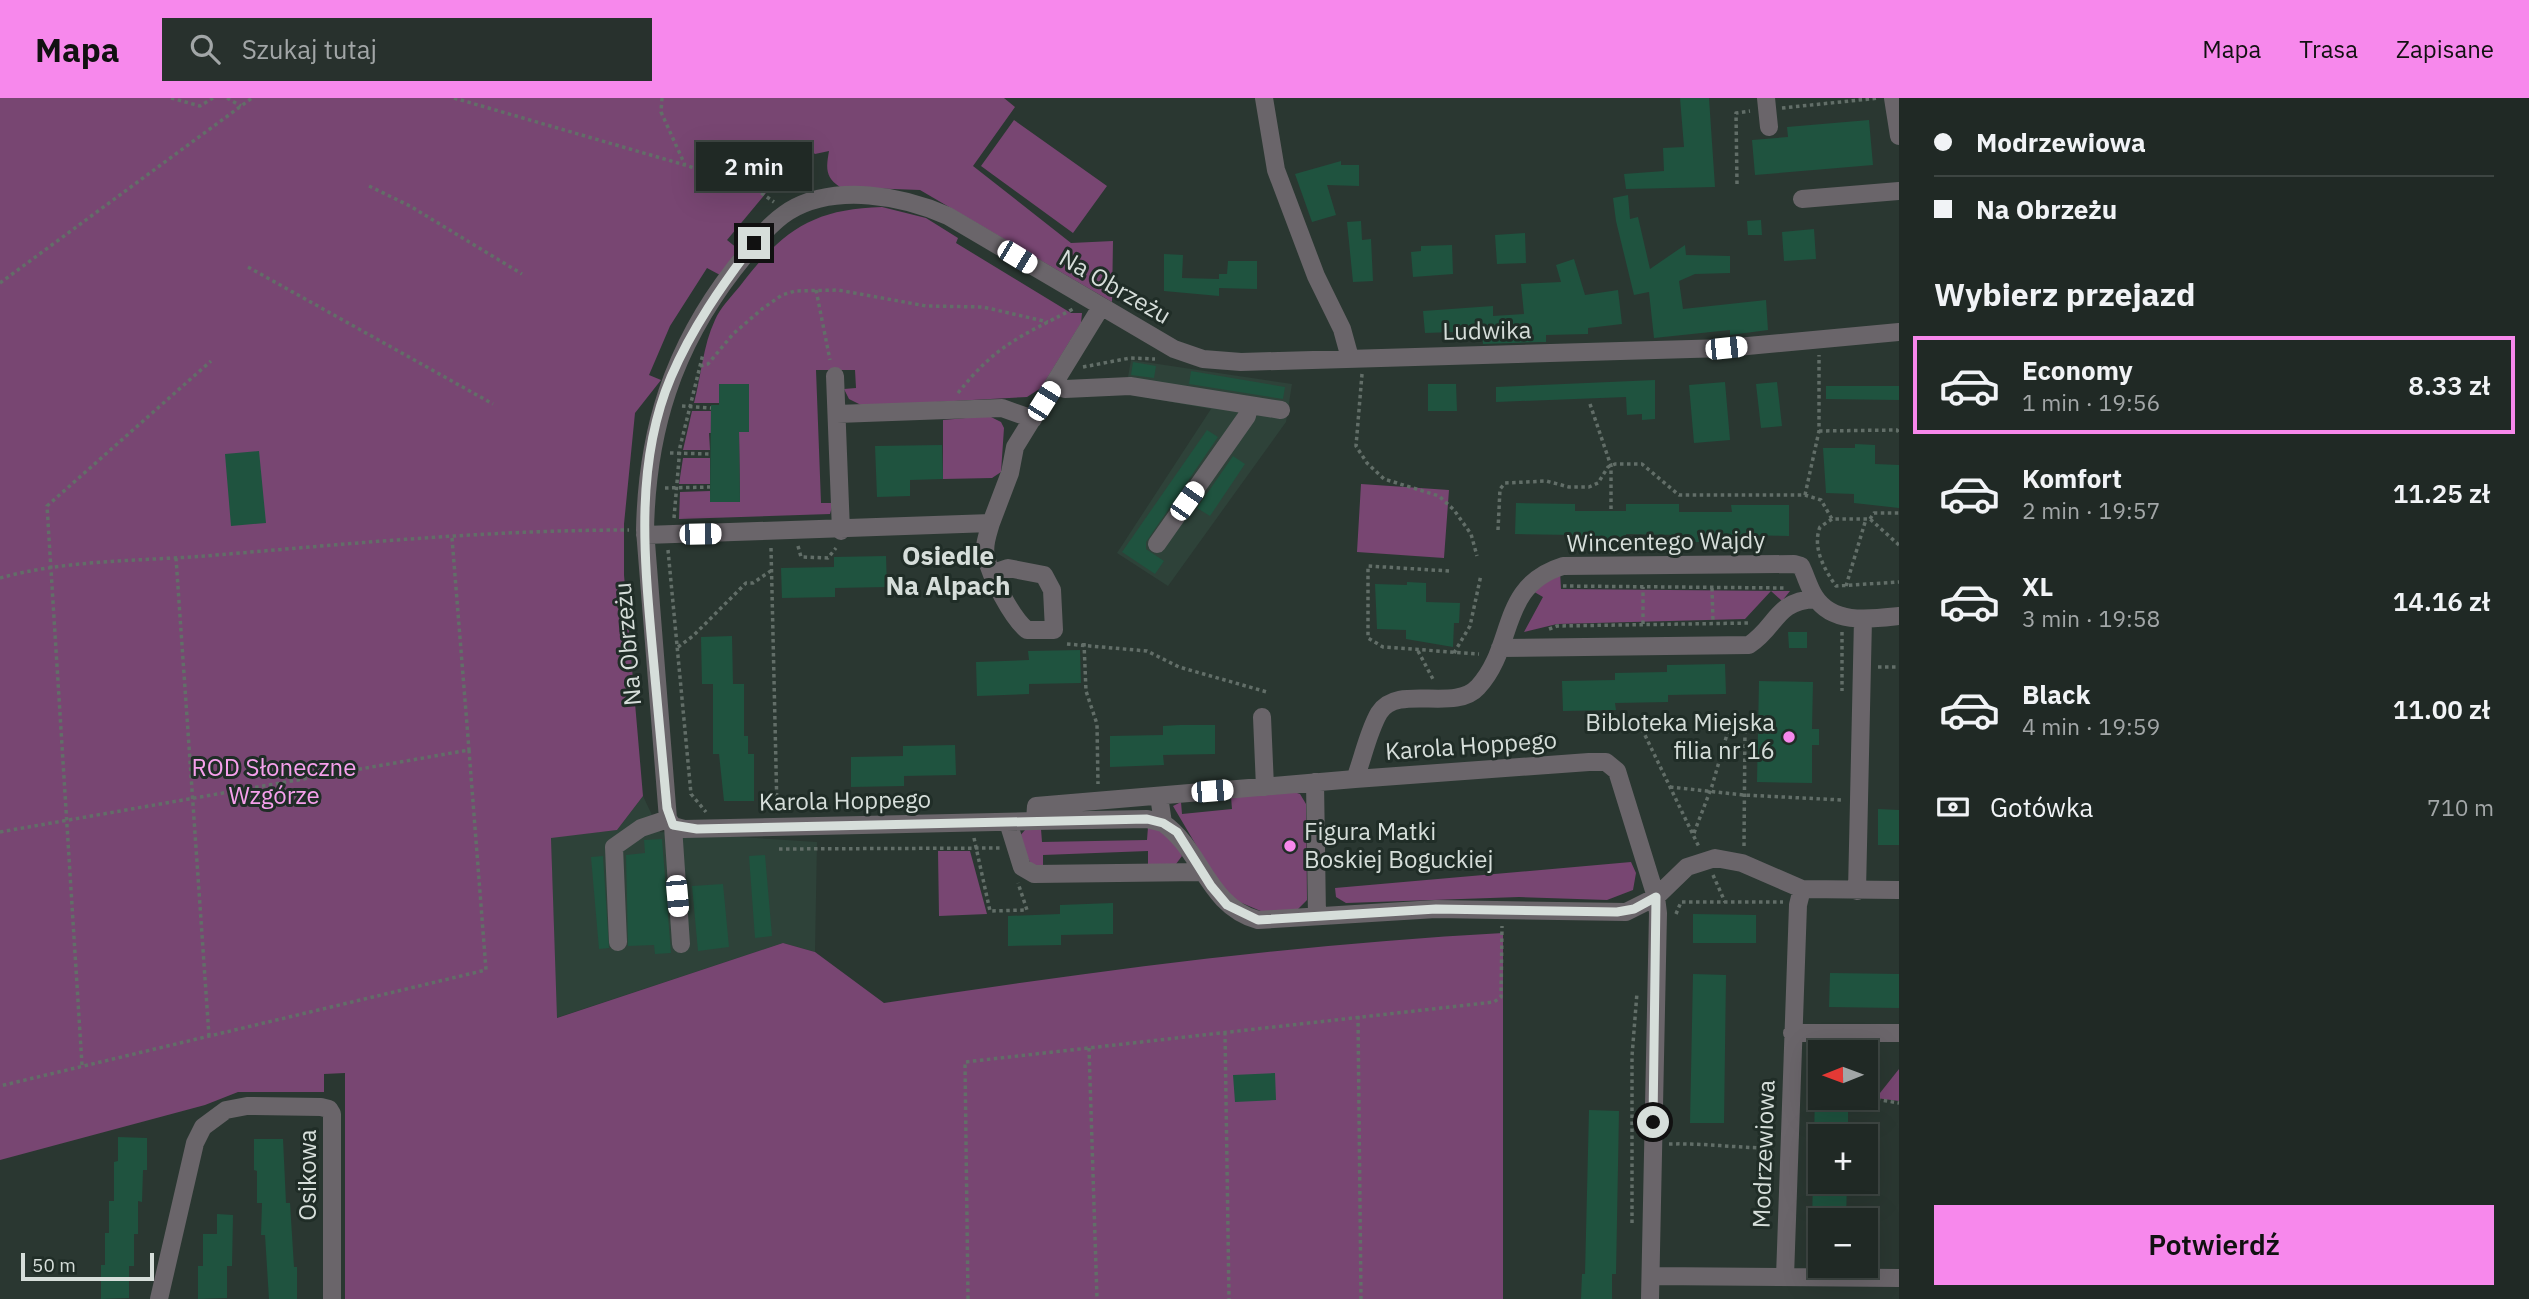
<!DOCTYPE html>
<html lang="pl">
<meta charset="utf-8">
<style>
body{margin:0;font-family:"IBM Plex Sans",sans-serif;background:#28312d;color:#f1f3f6;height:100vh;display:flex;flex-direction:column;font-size:26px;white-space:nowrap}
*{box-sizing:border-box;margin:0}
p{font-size:23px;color:#a2a6a7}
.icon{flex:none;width:38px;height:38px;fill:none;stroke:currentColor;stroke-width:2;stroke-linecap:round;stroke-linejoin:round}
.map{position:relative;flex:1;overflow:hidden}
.panel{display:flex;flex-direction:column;background:#202925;width:630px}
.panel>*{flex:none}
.top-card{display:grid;align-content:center;height:154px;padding:0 35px;background:#202925}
.needle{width:46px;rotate:269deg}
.tools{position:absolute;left:1808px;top:942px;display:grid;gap:14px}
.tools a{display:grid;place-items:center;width:70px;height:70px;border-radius:0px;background:#202925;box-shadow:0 7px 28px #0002,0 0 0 2px #3d4542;font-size:35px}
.scale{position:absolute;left:21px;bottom:18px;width:133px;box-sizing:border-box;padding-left:7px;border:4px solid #d6deda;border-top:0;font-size:19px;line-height:24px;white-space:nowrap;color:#d6deda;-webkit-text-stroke:5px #202d27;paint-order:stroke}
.end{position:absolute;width:32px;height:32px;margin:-16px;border:9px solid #d6deda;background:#111;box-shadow:0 0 0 4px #111}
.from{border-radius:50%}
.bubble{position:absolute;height:49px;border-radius:0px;background:#202925;box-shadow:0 7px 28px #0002,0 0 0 2px #3d4542;font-size:23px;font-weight:600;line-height:49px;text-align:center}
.car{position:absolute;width:21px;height:42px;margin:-21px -10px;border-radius:9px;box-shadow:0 0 5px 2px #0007;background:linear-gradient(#fff 24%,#345 0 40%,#fff 0 76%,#345 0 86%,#fff 0)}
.top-card b{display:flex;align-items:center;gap:24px;height:66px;font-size:26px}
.top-card b+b{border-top:2px solid #3d4542}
.top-card i{width:18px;height:18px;background:#f1f3f6}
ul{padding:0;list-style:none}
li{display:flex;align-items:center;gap:21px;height:98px;margin:0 14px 10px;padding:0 21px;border:4px solid transparent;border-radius:0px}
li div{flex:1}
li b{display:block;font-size:26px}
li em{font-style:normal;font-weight:600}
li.active{border-color:#f788ec}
li>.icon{width:63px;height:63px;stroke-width:1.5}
h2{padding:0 35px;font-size:32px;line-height:84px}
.pay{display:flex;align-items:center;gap:18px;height:77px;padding:0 35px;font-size:26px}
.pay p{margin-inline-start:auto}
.button{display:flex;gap:14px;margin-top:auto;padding:14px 35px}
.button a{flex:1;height:80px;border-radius:0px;background:#f788ec;color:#111;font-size:28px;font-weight:600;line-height:80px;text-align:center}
header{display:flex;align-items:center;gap:42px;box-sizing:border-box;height:98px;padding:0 35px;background:#f788ec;color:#111}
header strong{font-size:33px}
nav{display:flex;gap:38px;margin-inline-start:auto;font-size:24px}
.search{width:490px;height:63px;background:#28312d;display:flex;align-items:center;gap:18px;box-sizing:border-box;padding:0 24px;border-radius:0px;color:#a2a6a7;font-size:26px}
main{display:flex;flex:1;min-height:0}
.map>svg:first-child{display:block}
</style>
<header>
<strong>Mapa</strong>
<div class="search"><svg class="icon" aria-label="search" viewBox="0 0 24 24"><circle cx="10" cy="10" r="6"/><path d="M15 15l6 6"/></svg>Szukaj tutaj</div>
<nav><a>Mapa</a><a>Trasa</a><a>Zapisane</a></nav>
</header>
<main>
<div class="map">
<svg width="1899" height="1201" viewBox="0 0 1899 1201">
<rect width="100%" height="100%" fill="#2a3731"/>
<path fill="#2e4239" d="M1131 262 1292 286 1286 324 1168 488 1117 455 1211 311 1125 296Z
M643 698 660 734 817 744 815 854 783 845 556 920 551 739 617 732Z"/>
<path fill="#784672" d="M0 0H1004L1015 9 973 68 1071 145 1113 143 1112 204 920 92 840 89C825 79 826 70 829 53L815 56 805 48 727 142 738 151 720 177 707 170 670 228 649 277 661 282 635 315 624 426V477L643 698 617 732 551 740 557 920 783 845 815 854 884 905C1089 874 1295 846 1503 835V1201H345V975L324 976V994H238L205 1007 0 1062Z
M1014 22 1107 88 1073 135 981 68Z
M882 109 926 120 958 140 956 145 1071 215H1082L1081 225 1041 290 1027 299 863 308 849 301 844 291 856 290 855 272H816L821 405H833L830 416 679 421 680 394 710 393 711 404H740L739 334 749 333V286H719V305H694C701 279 703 247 715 222 720 210 732 198 740 188 782 133 812 111 882 109Z
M692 313H711L719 335H709L710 352H683Z
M989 318 1001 324 1004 330 1001 374 992 380 943 381V322Z
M683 360H710V386H679Z
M1361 386 1449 392 1444 460 1357 454Z
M1560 473 1561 491 1790 493 1782 503 1771 493 1745 521 1557 526 1524 534 1543 499 1531 492Z
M1294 694 1300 696 1306 706 1307 802 1297 812 1263 814 1237 803 1222 791 1173 708 1181 704 1182 716 1232 711 1231 699Z
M1148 729C1164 731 1177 743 1182 758L1176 766 1148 768V753L1043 757V770L1032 768 1018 740 1025 732 1041 731 1042 744 1147 742Z
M938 753H970L987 816 939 818Z
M1631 764 1636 775 1633 792 1607 802 1519 799 1346 805 1336 799 1335 790Z
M1899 971V1003L1876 1000Z"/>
<path fill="#1f533f" d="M1680 0H1709L1715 89 1626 91 1624 76 1664 73 1663 50 1684 49Z
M1869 22 1873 67 1755 77 1752 42 1788 39 1787 29Z
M1341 63V67H1359V88L1327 87 1336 117 1312 124 1295 76Z
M1628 97 1630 121 1638 119 1650 171 1685 147 1686 157 1730 158V175L1695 176 1679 183 1683 211 1766 202 1768 232 1730 237V232L1654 240 1649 194 1634 197 1616 123 1613 100Z
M1761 122 1762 137H1748L1747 123Z
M1361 123 1362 142 1371 141 1373 183 1353 184 1347 124Z
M1814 131 1816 161 1784 163 1782 134Z
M1525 135 1526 165 1497 166 1495 137Z
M1452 147 1453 176 1413 179 1411 154 1421 153V148Z
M1164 156 1183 157 1182 180 1219 181V176H1227L1228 163H1257V191L1219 190V184V198L1164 193Z
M1574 161 1585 197 1618 192 1622 226 1588 230V236L1546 237V244H1542L1483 246 1482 233 1425 235 1423 213 1493 208V218L1524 216 1521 186 1561 184 1556 167Z
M1133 264 1156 268 1154 280 1131 277Z
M1191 273 1285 289 1283 301 1189 286Z
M1655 282V321L1642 322V316L1627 317 1626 299 1496 304V289Z
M1725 284 1730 342 1694 345 1689 287Z
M1777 284 1782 328 1761 330 1756 286Z
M719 286H749V334H739L740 404H710L711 307H719Z
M1428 286H1456L1457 313H1428Z
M1826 288H1899V302L1826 301Z
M1207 332 1218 339 1146 444V451L1164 463 1155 476 1122 454Z
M1855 346 1875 347V366L1899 367V410L1854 405V396L1826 395 1823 350H1855Z
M942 347 943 381 910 382V398L877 399 875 348Z
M259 353 266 425 231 428 225 356Z
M1233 358 1245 366 1210 418 1197 410Z
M1516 405 1575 406V413H1626V406H1679V414H1732L1731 407H1789V438L1731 437V444H1679V437L1626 436V445L1575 444V437L1515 436Z
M886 458 887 489 835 490V499L782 500 781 470 834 469V459Z
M1407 484 1426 485V504L1460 505 1459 525H1454L1453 549 1406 541V532L1377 531 1375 486 1407 487Z
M1788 534H1807V550H1789Z
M732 538 733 586H744V638H748V656H754V703H724L719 656H713V586H702L701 539Z
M1080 552 1081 585 1029 586V596L977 598 976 564 1029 562 1028 553Z
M1725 566 1726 596 1668 597V604L1615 605 1616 612 1563 613 1562 583 1615 582V575L1667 574V567Z
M1759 583 1813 584 1812 631H1819V647H1812V685L1757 684Z
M1180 627H1215V656L1163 657 1164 667 1110 669V638L1163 637V628Z
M955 647 956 677 904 678V688L851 689V659L903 658V648Z
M1878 711 1899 712V747H1878Z
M662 741 671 855 655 856 654 847 628 848 626 757 645 755 644 742Z
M765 757 772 838 755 840 749 758Z
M603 758 609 850 599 851 591 759Z
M723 786 729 849 698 853 692 788Z
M1113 805V836L1061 837V847L1008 848V818L1060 816V807Z
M1693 816 1756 817V845H1693Z
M1830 875 1899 876V910L1829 909Z
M1693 876 1726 877 1724 1025H1690Z
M1275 975 1276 1002 1235 1004 1233 977Z
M1815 999 1848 1000V1038H1814Z
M1589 1012 1619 1013 1616 1176H1612V1201H1581L1582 1176H1585Z
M118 1039 147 1040V1072H143L142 1104 138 1103V1136H134V1168H129V1200L101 1201V1167H105V1135H109V1103H114V1064L118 1063Z
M254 1041H283L286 1105H290L294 1169H297V1201H269L265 1137H261L262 1105H257V1073L254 1072Z
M1813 1083H1847L1846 1122H1812Z
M217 1116 233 1117 232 1168H227V1200L198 1201V1168H203V1136H217Z"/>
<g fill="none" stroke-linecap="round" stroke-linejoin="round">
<path stroke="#626e68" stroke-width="3.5" stroke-dasharray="3.5 3.5" stroke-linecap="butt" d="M171 0 200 8 213 0
M227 0 241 8
M454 0 685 67 754 90 774 104
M662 0 661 14 685 67
M1782 10 1879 0
M1737 86 1736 15 1750 13
M369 88 410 108 522 176
M248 169 493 306
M0 185 252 0
M816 192 830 262
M700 268 708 266 733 236 762 211 782 197 795 193 838 192 926 208 983 209 1048 224
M1083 269 1130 260 1155 261
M1362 276 1356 348 1367 365 1384 381 1439 398 1454 412 1471 436 1477 458
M958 295C997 246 1020 239 1073 211
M1590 306 1611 368V413
M682 308 711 310
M1819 333 1897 332 1899 335
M670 355 710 356
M665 390 710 389
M1805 397 1819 333V257
M674 420 680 349 703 256
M1870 421 1874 415H1899
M1498 432 1500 391 1505 385 1546 383 1569 389H1589L1598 385 1608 369 1615 366H1642L1679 397H1805L1821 402 1832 421
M452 440 469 652
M1899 447 1870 421H1832L1820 429C1812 449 1824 471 1836 488L1899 484
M798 448 801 459 828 460 836 450
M771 450 777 712
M668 452 691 696 706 714
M176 460 209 938
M1449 473 1368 468V540L1383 549 1479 556
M0 480C65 462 138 463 205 458 346 446 488 432 629 432
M1563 488 1786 490
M1846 488 1866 421
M1712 490 1713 524
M1643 526V489
M1549 531 1557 528 1750 525
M1842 534V593
M1084 545 1086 593 1097 626 1098 686
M1067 546 1147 553 1179 569 1267 594
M678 549 693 538 746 485H753L772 472
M1418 553 1434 583
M1454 555 1470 528 1481 477
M1878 569H1899
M1642 631 1699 749
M1670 689 1744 697 1842 702
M0 734 469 652 486 872 0 988
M1694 735 1712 688 1728 633
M974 740 990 813 1027 812 1018 785
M1744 748 1745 629
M779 751 1000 750
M1713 777 1725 804
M1676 816 1681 804H1783
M1358 918 1361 1201
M1225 934 1229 1201
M1089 950 1097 1201
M82 967 47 408 211 263
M1808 996H1820
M1863 999 1899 1005
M1669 1046C1704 1045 1737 1050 1772 1050
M1632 1125V958L1637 895
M968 1201 965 964 1494 904 1501 899 1502 828"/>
<path stroke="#6a656a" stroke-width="18" d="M1264 0 1276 72 1316 178 1342 231 1350 260
M1766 0 1769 29
M1893 0 1899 38
M1802 101 1899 93
M1899 234 1726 250 1241 264 1203 261 1174 251 948 118C903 98 836 85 789 113 767 127 750 151 734 171 673 250 647 332 645 432L668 721 673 728 684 731 1035 723 1036 708 1355 681C1363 660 1368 634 1379 615 1397 585 1455 615 1478 589 1516 548 1498 488 1563 468L1794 466 1801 468C1806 478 1809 490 1815 499 1833 527 1871 521 1899 518
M835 278 841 433
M1055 286 1065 291 1130 288 1281 312
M837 316 1002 310 1033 321
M991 425C988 436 983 447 986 458 990 478 1012 520 1027 532H1054L1052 492 1044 477 1008 470 993 475
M645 437 991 425 1010 375 1015 349 1101 209
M1157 446 1247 318 1249 307
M1500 550 1749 547C1777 529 1775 503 1815 501
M1262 619 1265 689
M1355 681 1589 664H1606L1617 673 1656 799 1658 815 1650 1201
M1315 684 1317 818
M1159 698 1163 725C1202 752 1207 808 1258 822L1436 811 1626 814 1656 799 1687 769 1715 760 1742 765 1802 791 1899 792
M1035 723 1147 721 1163 725
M1008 724 1022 769 1034 776 1202 774
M673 728 681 846
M1857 793 1863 521
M618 844 614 749 641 730 668 721
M1792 935H1899
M1651 1178 1899 1180
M1785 1179 1798 807 1802 791
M159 1201 195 1045 203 1029 226 1012 247 1008 321 1009 329 1011 332 1016V1201"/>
</g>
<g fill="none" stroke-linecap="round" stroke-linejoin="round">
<path stroke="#d6deda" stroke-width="9" d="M754 145C722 187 692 230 671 279 635 364 644 458 652 547 657 601 662 656 667 710L673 727 697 731 1147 721 1163 725 1177 734 1211 788 1227 807 1258 822 1436 811 1617 814 1634 811 1656 799 1653 1024"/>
</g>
<g fill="#f788ec" stroke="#202d27" stroke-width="2.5">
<circle cx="1789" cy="639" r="7"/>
<circle cx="1290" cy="748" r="7"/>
</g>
<g text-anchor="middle" stroke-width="6" stroke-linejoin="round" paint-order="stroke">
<g font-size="24" fill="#d6deda" stroke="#202d27">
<text transform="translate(1115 189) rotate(30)" y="8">Na Obrzeżu</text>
<text transform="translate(1487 233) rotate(-1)" y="8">Ludwika</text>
<text transform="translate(1666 444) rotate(-1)" y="8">Wincentego Wajdy</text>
<text transform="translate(628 546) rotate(-95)" y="8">Na Obrzeżu</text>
<text transform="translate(1471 648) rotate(-4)" y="8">Karola Hoppego</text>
<text transform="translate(845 703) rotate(-1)" y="8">Karola Hoppego</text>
<text transform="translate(1764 1056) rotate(-88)" y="8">Modrzewiowa</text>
<text transform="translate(308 1077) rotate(-90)" y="8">Osikowa</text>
</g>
<g font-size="24" fill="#d6deda" stroke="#202d27" text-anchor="end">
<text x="1775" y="633">Bibloteka Miejska<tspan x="1775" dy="28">filia nr 16</tspan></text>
<text x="1304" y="742" text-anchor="start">Figura Matki<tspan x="1304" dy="28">Boskiej Boguckiej</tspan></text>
</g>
<g font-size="24" fill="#f6a0ec" stroke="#202d27">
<text x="274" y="678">ROD Słoneczne<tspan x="274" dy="28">Wzgórze</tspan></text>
</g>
<g font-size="26" font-weight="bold" fill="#d6deda" stroke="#202d27">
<text x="948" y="467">Osiedle<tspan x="948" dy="30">Na Alpach</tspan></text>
</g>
</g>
</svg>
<div class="tools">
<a><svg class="needle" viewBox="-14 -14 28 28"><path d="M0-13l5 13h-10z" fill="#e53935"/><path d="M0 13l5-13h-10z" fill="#a2a6a7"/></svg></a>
<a>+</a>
<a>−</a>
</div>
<div class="scale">50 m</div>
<i class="end from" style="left:1653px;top:1024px"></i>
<i class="end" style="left:754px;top:145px"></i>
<div class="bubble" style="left:696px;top:44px;width:116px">2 min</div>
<i class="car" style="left:1017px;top:159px;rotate:121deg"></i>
<i class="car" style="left:1726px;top:250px;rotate:84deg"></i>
<i class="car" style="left:1044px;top:303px;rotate:32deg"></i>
<i class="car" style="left:1187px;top:403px;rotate:35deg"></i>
<i class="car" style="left:700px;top:436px;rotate:89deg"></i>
<i class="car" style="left:1212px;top:693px;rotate:85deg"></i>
<i class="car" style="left:677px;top:798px;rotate:175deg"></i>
</div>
<section class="panel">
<div class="top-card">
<b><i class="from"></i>Modrzewiowa</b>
<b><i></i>Na Obrzeżu</b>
</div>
<h2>Wybierz przejazd</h2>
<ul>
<li class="active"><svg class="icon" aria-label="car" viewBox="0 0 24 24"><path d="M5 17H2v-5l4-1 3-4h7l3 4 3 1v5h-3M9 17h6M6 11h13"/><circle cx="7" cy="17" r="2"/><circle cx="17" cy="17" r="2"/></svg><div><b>Economy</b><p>1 min · 19:56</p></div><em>8.33 zł</em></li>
<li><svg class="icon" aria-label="car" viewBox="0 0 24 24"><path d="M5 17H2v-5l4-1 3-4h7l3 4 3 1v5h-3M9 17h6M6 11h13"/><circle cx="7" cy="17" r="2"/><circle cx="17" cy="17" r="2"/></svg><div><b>Komfort</b><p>2 min · 19:57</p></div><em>11.25 zł</em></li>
<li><svg class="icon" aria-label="car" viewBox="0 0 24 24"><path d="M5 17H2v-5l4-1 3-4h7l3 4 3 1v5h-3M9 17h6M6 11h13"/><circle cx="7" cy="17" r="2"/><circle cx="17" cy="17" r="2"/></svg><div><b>XL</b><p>3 min · 19:58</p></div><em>14.16 zł</em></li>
<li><svg class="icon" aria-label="car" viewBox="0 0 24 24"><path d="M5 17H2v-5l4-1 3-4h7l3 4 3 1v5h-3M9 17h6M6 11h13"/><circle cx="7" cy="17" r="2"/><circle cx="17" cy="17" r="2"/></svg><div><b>Black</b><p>4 min · 19:59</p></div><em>11.00 zł</em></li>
</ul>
<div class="pay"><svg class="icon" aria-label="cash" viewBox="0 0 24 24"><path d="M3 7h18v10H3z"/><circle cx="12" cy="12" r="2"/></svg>Gotówka<p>710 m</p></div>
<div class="button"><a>Potwierdź</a></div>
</section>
</main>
